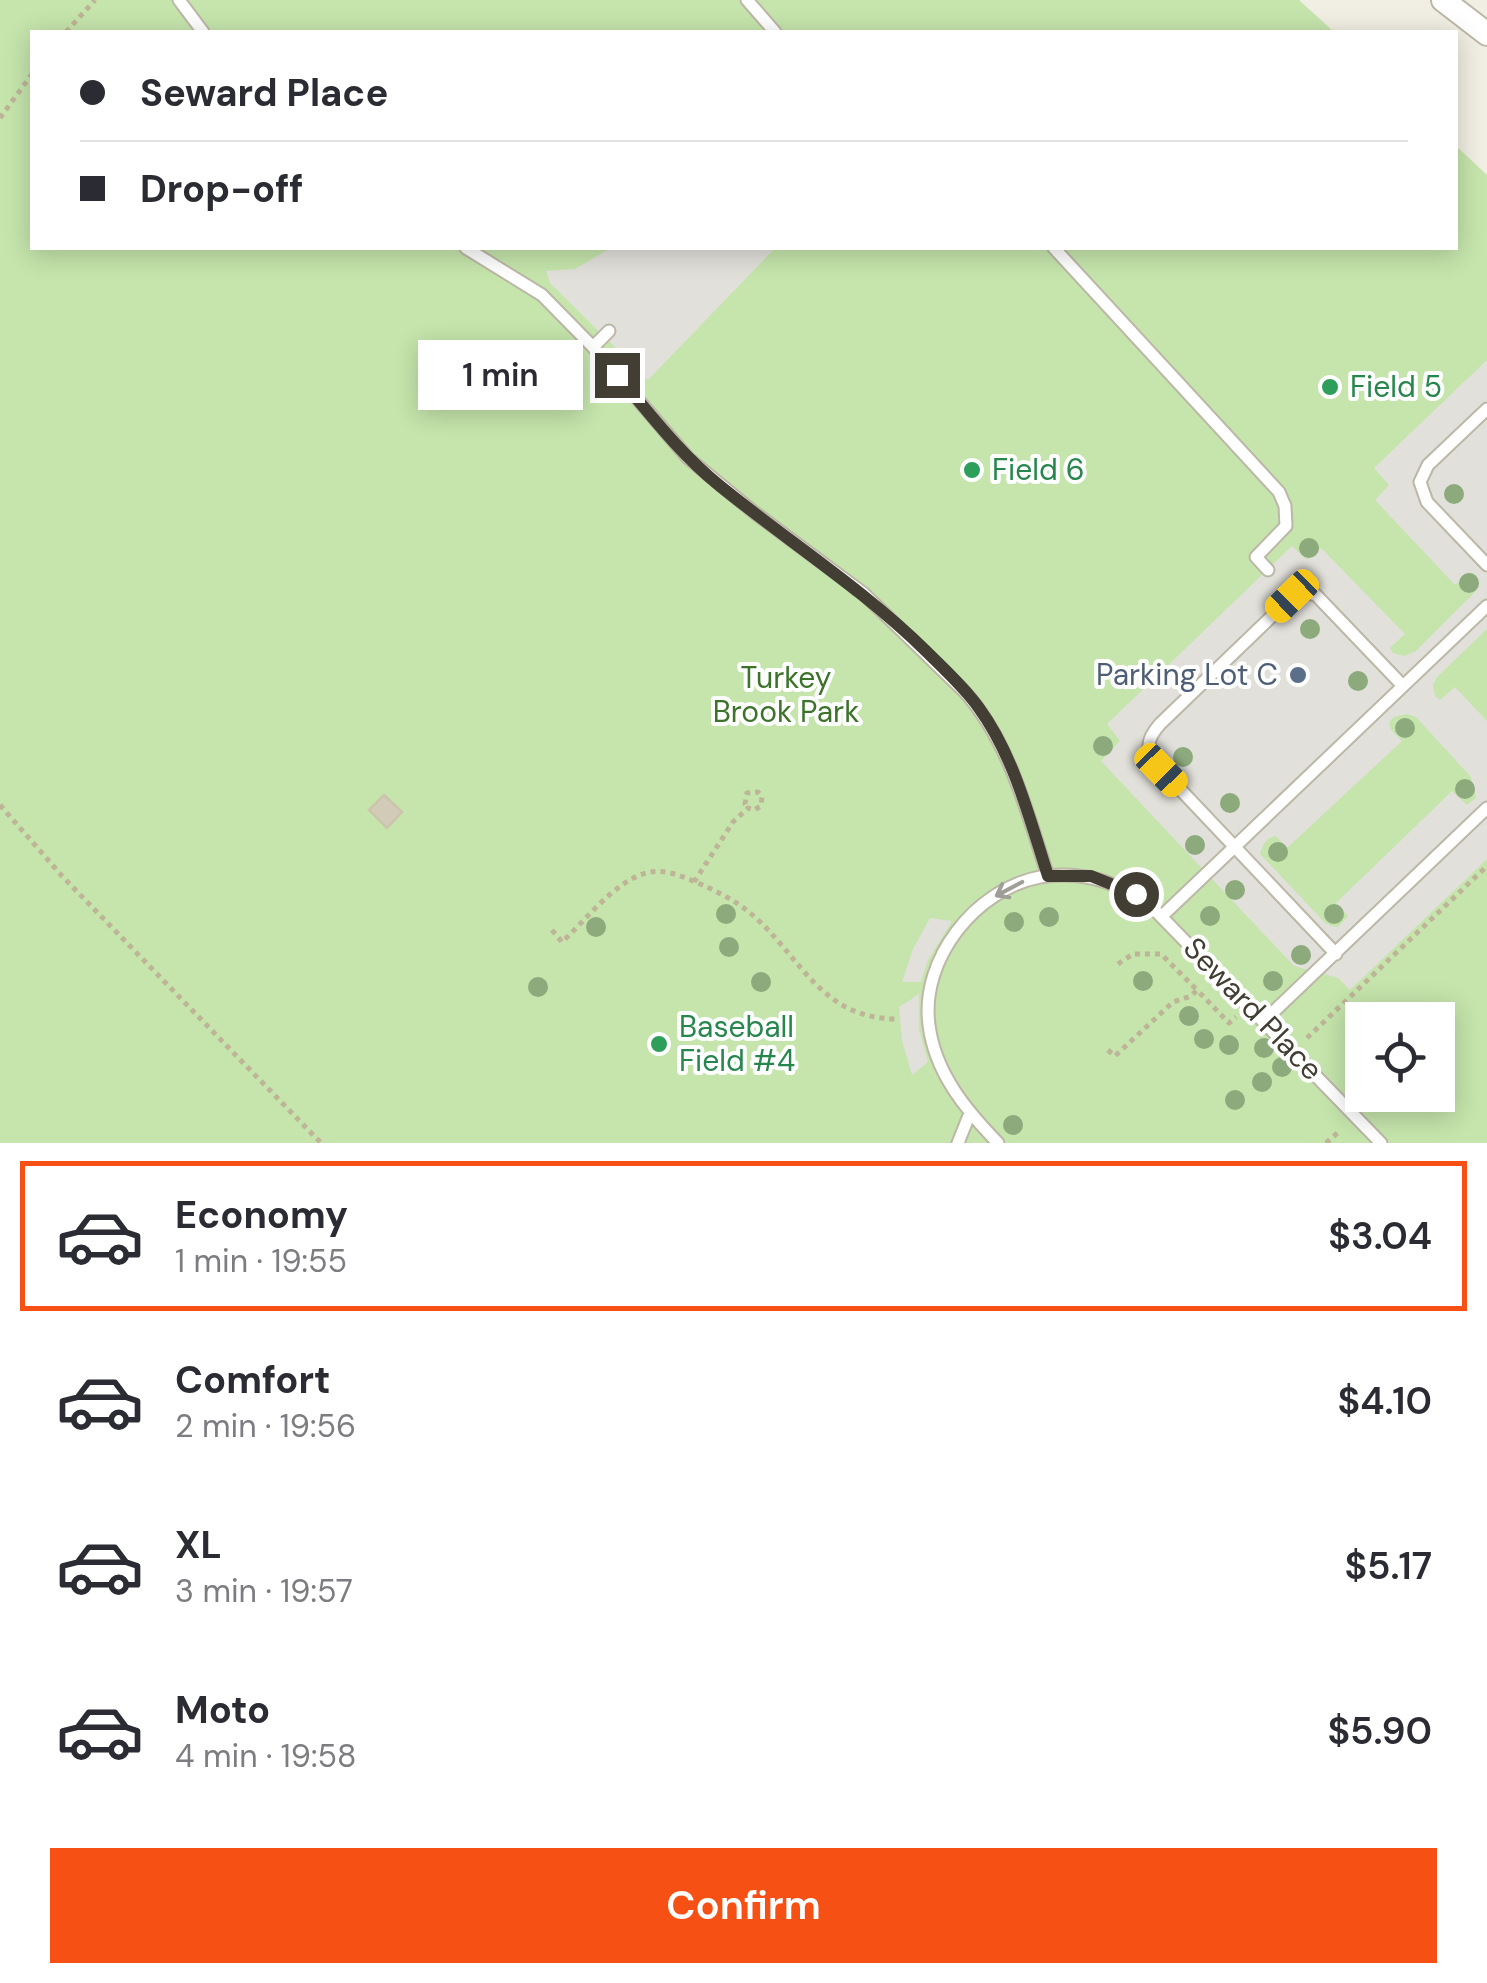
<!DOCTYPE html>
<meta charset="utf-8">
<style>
body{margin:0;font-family:"DM Sans",sans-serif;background:#f7f7f7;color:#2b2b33;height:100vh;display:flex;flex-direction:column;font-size:38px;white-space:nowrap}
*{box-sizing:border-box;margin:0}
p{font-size:32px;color:#7c7c81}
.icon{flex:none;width:55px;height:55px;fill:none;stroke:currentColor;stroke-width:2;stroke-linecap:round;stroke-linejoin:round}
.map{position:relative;height:1143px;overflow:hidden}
.sheet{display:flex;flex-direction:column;background:#fff;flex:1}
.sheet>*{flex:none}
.guide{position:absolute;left:30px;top:30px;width:1428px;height:220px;border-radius:0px;box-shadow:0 5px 25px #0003;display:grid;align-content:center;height:220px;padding:0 50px;background:#fff}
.tools{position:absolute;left:1345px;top:1002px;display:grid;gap:20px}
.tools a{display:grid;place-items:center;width:110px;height:110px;border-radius:0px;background:#fff;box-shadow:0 5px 25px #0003;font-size:50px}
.end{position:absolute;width:45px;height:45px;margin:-22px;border:12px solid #423e33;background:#fff;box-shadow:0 0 0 5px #fff}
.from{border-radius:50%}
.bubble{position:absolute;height:70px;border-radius:0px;background:#fff;box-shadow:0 5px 25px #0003;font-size:32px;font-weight:600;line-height:70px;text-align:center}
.car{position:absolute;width:30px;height:60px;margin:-30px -15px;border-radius:12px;box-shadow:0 0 8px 2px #0007;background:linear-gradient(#f5c518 24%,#345 0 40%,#f5c518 0 76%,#345 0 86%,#f5c518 0)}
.guide b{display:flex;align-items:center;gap:35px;height:95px;font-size:38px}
.guide b+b{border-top:2px solid #e1e1e2}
.guide i{width:25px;height:25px;background:#2b2b33}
ul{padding:18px 0 0;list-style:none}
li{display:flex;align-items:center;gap:30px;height:150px;margin:0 20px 15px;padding:0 30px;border:5px solid transparent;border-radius:0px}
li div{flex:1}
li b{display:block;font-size:38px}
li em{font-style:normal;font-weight:600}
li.active{border-color:#f65015}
li>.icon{width:90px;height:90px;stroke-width:1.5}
.action{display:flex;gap:20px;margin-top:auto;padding:20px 50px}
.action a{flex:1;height:115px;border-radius:0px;background:#f65015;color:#fff;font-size:40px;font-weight:600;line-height:115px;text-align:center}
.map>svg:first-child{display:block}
</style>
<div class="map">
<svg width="1487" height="1143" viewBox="0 0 1487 1143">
<rect width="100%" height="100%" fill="#f1eee3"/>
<path fill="#c5e5ac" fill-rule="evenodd" d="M0 0H1299L1334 32H32V248H1455V145L1487 175V1143H0ZM1362 1020H1438V1095H1362Z"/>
<path fill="#e1e0db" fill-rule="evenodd" d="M611 248H775L648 380 550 283 546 271 575 269Z
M1487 360V629L1437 677 1433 685 1435 696 1440 700 1455 687 1487 721V859L1350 990 1338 978 1294 966 1101 761 1120 741 1107 724 1292 546 1307 560 1321 548 1405 634 1390 648 1393 653 1404 656 1416 651 1476 591 1478 579 1475 574 1469 572 1455 585 1375 500 1389 485 1374 468ZM1407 714 1416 717 1471 777 1476 798 1467 805 1452 791 1336 903 1348 916 1338 927 1332 926 1325 923 1260 854 1263 845 1269 838 1276 836 1287 848 1402 741 1391 730 1389 722 1394 717Z
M930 918 952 921 928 960 921 982H902L913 949Z
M919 994V1029L928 1062 912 1075 902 1041 899 1007Z"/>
<path fill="#d2cbb8" stroke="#cdc4ac" stroke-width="2.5" d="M384 795 402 812 387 828 369 810Z"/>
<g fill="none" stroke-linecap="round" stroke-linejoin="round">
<g stroke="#bcb7a6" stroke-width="15">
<path id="lane" d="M179 0 203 32
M747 0 775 32
M466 248 542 295 593 347 688 458 755 513 863 593 964 691C1010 742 1027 813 1048 876
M1054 248 1279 492 1285 506 1286 526 1256 557 1268 570
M593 347 609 331
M1487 409 1428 465 1420 482 1427 502 1487 565
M1162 916 1487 606
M1336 954 1161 769C1146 752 1144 742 1160 724L1298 591 1316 595 1403 686
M1265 1020 1487 808
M958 1143 970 1113
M998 1143C966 1110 935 1073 929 1025 920 959 976 889 1040 877 1080 870 1116 881 1149 904L1381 1143"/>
</g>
<g stroke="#bcb7a6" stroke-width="26">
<path id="street" d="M1443 0 1487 34"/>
</g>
<path stroke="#beb497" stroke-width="5" stroke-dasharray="5 5" stroke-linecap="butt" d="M66 32 95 0
M0 118 32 74
M0 805 62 876 321 1143
M694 882 733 822 748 808 754 810 761 806 762 796 758 792 747 793 745 804 748 808
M552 930 562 942C586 920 614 882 646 873 663 868 682 876 698 883 719 892 740 903 757 919 804 963 823 1018 896 1019
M1118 964 1133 954H1161L1197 990
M1307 1038 1487 866
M1108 1050 1115 1056 1173 1002 1191 996 1197 990 1229 1023 1236 1017
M1326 1143 1341 1130"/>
<use href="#lane" stroke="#fff" stroke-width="11"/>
<use href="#street" stroke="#fff" stroke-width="22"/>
</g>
<g fill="#8daa7d">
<circle cx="1454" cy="494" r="10"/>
<circle cx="1309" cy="548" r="10"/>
<circle cx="1469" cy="583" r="10"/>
<circle cx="1310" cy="629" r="10"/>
<circle cx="1358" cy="681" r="10"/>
<circle cx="1405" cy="728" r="10"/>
<circle cx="1103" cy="746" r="10"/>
<circle cx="1183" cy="757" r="10"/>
<circle cx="1465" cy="789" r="10"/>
<circle cx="1230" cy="803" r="10"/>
<circle cx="1195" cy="845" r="10"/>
<circle cx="1278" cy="852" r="10"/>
<circle cx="1235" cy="890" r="10"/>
<circle cx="726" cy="914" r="10"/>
<circle cx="1334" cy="914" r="10"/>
<circle cx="1210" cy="916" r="10"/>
<circle cx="1049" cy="917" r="10"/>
<circle cx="1014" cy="922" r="10"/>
<circle cx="596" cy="927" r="10"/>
<circle cx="729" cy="947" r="10"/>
<circle cx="1301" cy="955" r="10"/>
<circle cx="1143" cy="981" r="10"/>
<circle cx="1273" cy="981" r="10"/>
<circle cx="761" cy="982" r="10"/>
<circle cx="538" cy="987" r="10"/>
<circle cx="1189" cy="1016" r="10"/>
<circle cx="1204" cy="1039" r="10"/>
<circle cx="1229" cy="1045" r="10"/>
<circle cx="1264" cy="1048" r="10"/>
<circle cx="1282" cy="1067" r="10"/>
<circle cx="1262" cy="1082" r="10"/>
<circle cx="1235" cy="1100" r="10"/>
<circle cx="1013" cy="1125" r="10"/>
</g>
<defs><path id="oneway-shaft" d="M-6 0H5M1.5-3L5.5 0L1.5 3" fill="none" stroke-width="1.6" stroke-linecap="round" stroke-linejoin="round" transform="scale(2.5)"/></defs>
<use stroke="#a09e99" href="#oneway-shaft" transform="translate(1009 889) rotate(152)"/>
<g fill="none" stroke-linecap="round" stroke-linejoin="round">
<path stroke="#423e33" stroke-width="12" d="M617 375C650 414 680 454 720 486 789 542 863 589 927 652 945 670 965 688 979 708 1014 756 1030 820 1048 876H1091L1136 894"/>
</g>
<g fill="#2e9e5b" stroke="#fff" stroke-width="4">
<circle cx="1330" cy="387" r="10"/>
<circle cx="972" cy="470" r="10"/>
<circle cx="659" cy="1044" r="10"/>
</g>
<circle fill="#5c6f8a" stroke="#fff" stroke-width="4" cx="1298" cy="675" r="10"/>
<g text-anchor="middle" stroke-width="8" stroke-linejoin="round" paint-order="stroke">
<g font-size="30" fill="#27864d" stroke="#fff" text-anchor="start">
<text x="1350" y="397">Field 5</text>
<text x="992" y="480">Field 6</text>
<text x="679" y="1037">Baseball<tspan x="679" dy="34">Field #4</tspan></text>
</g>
<g font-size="30" fill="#4e5e75" stroke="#fff" text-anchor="end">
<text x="1278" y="685">Parking Lot C</text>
</g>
<g font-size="30" fill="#3c7229" stroke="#fff">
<text x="786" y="688">Turkey<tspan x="786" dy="34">Brook Park</tspan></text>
</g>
<g font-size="30" fill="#423e33" stroke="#fff">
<text transform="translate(1253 1009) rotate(46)" y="10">Seward Place</text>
</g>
</g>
</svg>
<div class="tools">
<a><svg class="icon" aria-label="locate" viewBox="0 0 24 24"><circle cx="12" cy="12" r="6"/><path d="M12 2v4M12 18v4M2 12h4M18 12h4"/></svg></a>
</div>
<i class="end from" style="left:1136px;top:894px"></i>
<i class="end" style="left:617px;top:375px"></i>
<div class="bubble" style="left:418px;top:340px;width:165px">1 min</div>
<i class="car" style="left:1292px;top:596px;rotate:226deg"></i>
<i class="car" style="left:1161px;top:770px;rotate:136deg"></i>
<div class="guide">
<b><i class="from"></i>Seward Place</b>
<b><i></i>Drop-off</b>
</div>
</div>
<section class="sheet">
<ul>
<li class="active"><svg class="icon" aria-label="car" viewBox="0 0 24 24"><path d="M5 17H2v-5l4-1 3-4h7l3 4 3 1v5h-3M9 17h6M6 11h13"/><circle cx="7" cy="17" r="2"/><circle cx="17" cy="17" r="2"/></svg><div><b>Economy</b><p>1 min · 19:55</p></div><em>$3.04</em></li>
<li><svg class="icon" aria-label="car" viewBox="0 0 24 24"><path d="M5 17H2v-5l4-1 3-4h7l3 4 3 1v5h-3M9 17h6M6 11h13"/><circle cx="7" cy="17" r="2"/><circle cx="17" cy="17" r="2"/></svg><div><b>Comfort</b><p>2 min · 19:56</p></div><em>$4.10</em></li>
<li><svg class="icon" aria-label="car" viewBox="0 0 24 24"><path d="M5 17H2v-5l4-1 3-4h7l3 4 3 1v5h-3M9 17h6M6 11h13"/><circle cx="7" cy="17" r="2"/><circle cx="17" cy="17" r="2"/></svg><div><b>XL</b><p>3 min · 19:57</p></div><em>$5.17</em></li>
<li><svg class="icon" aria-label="car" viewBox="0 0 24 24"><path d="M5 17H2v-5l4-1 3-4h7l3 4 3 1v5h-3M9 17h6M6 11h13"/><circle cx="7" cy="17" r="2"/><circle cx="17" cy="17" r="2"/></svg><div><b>Moto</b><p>4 min · 19:58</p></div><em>$5.90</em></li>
</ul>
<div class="action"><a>Confirm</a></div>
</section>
